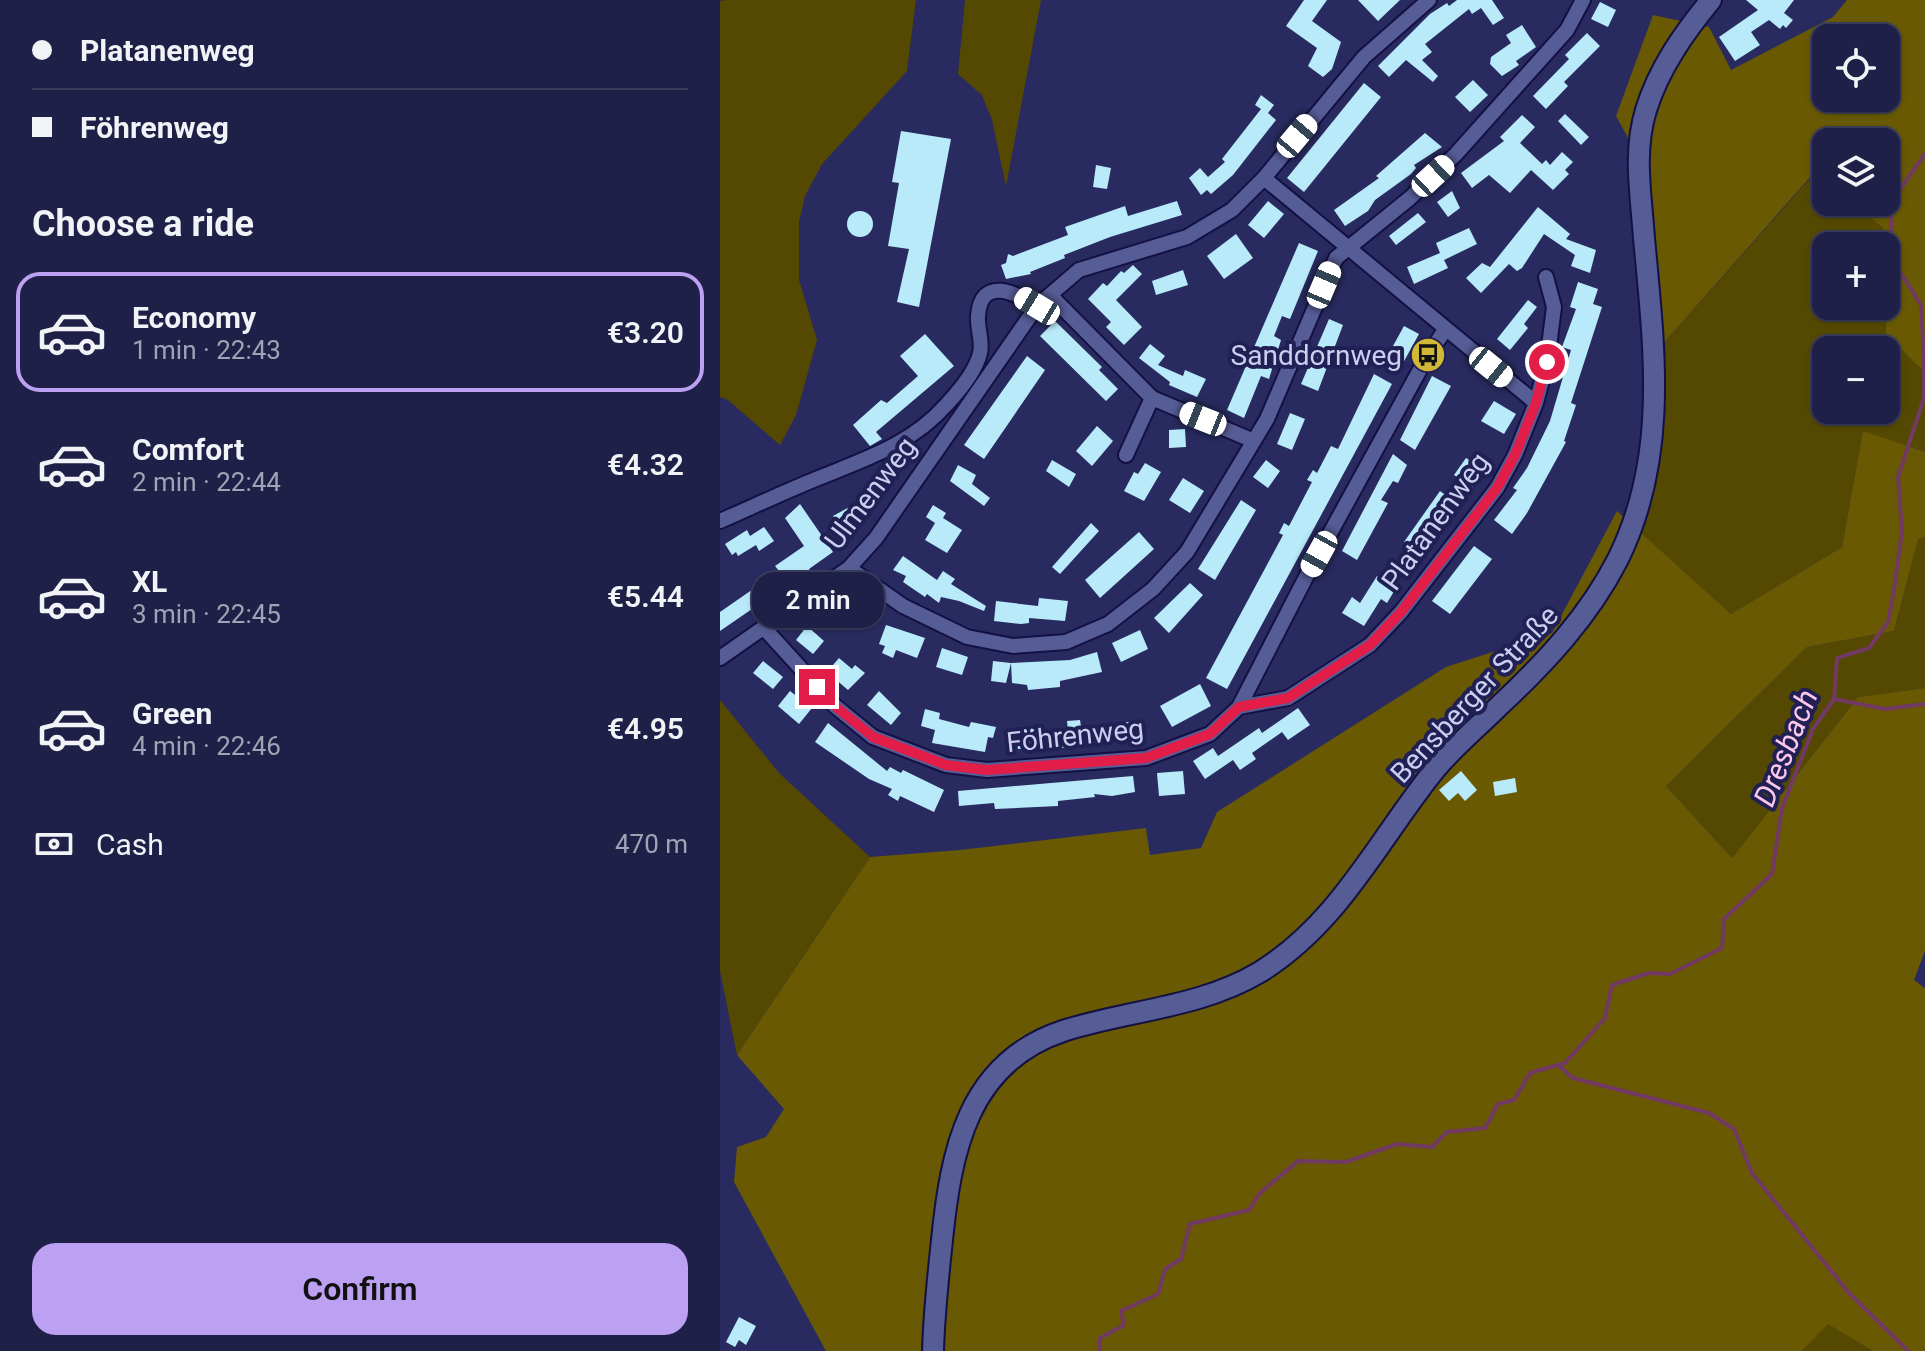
<!DOCTYPE html>
<meta charset="utf-8">
<style>
body{margin:0;font-family:Roboto,sans-serif;background:#27284f;color:#f1f3f6;height:100vh;display:flex;flex-direction:column;font-size:30px;white-space:nowrap}
*{box-sizing:border-box;margin:0}
p{font-size:26px;color:#a1a3b4}
.icon{flex:none;width:44px;height:44px;fill:none;stroke:currentColor;stroke-width:2;stroke-linecap:round;stroke-linejoin:round}
.map{position:relative;flex:1;overflow:hidden}
.side{display:flex;flex-direction:column;background:#1f2048;width:720px}
.side>*{flex:none}
.hud{display:grid;align-content:center;height:176px;padding:0 32px;background:#1f2048}
.controls{position:absolute;left:1092px;top:24px;display:grid;gap:16px}
.controls a{display:grid;place-items:center;width:88px;height:88px;border-radius:16px;background:#1f2048;box-shadow:0 2px 6px #0004,0 0 0 2px #3c3e60;font-size:40px}
.end{position:absolute;width:36px;height:36px;margin:-18px;border:10px solid #e11d48;background:#fff;box-shadow:0 0 0 4px #fff}
.from{border-radius:50%}
.bubble{position:absolute;height:56px;border-radius:24px;background:#1f2048;box-shadow:0 2px 6px #0004,0 0 0 2px #3c3e60;font-size:26px;font-weight:600;line-height:56px;text-align:center}
.car{position:absolute;width:24px;height:48px;margin:-24px -12px;border-radius:10px;box-shadow:0 0 6px 2px #0007;background:linear-gradient(#fff 24%,#345 0 40%,#fff 0 76%,#345 0 86%,#fff 0)}
.hud b{display:flex;align-items:center;gap:28px;height:76px;font-size:30px}
.hud b+b{border-top:2px solid #3c3e60}
.hud i{width:20px;height:20px;background:#f1f3f6}
ul{padding:0;list-style:none}
li{display:flex;align-items:center;gap:24px;height:120px;margin:0 16px 12px;padding:0 16px;border:4px solid transparent;border-radius:24px}
li div{flex:1}
li b{display:block;font-size:30px}
li em{font-style:normal;font-weight:600}
li.on{border-color:#bca0f2}
li>.icon{width:72px;height:72px;stroke-width:1.5}
h2{padding:0 32px;font-size:36px;line-height:96px}
.pay{display:flex;align-items:center;gap:20px;height:88px;padding:0 32px;font-size:30px}
.pay p{margin-inline-start:auto}
.primary-button{display:flex;gap:16px;margin-top:auto;padding:16px 32px}
.primary-button a{flex:1;height:92px;border-radius:24px;background:#bca0f2;color:#111;font-size:32px;font-weight:600;line-height:92px;text-align:center}
main{display:flex;flex:1;min-height:0}
.map>svg:first-child{display:block}
</style>
<main>
<section class="side">
<div class="hud">
<b><i class="from"></i>Platanenweg</b>
<b><i></i>Föhrenweg</b>
</div>
<h2>Choose a ride</h2>
<ul>
<li class="on"><svg class="icon" aria-label="car" viewBox="0 0 24 24"><path d="M5 17H2v-5l4-1 3-4h7l3 4 3 1v5h-3M9 17h6M6 11h13"/><circle cx="7" cy="17" r="2"/><circle cx="17" cy="17" r="2"/></svg><div><b>Economy</b><p>1 min · 22:43</p></div><em>€3.20</em></li>
<li><svg class="icon" aria-label="car" viewBox="0 0 24 24"><path d="M5 17H2v-5l4-1 3-4h7l3 4 3 1v5h-3M9 17h6M6 11h13"/><circle cx="7" cy="17" r="2"/><circle cx="17" cy="17" r="2"/></svg><div><b>Comfort</b><p>2 min · 22:44</p></div><em>€4.32</em></li>
<li><svg class="icon" aria-label="car" viewBox="0 0 24 24"><path d="M5 17H2v-5l4-1 3-4h7l3 4 3 1v5h-3M9 17h6M6 11h13"/><circle cx="7" cy="17" r="2"/><circle cx="17" cy="17" r="2"/></svg><div><b>XL</b><p>3 min · 22:45</p></div><em>€5.44</em></li>
<li><svg class="icon" aria-label="car" viewBox="0 0 24 24"><path d="M5 17H2v-5l4-1 3-4h7l3 4 3 1v5h-3M9 17h6M6 11h13"/><circle cx="7" cy="17" r="2"/><circle cx="17" cy="17" r="2"/></svg><div><b>Green</b><p>4 min · 22:46</p></div><em>€4.95</em></li>
</ul>
<div class="pay"><svg class="icon" aria-label="cash" viewBox="0 0 24 24"><path d="M3 7h18v10H3z"/><circle cx="12" cy="12" r="2"/></svg>Cash<p>470 m</p></div>
<div class="primary-button"><a>Confirm</a></div>
</section>
<div class="map">
<svg width="1205" height="1351" viewBox="0 0 1205 1351">
<rect width="100%" height="100%" fill="#292b60"/>
<path fill="#554901" fill-rule="evenodd" d="M7 0H196L187 71 102 164 85 196 79 222V280L97 340 76 415 60 445 8 400 0 397V1Z
M245 0H321L286 186 272 120 262 95 238 74Z
M1094 174 1106 183V202H1130L1163 228 1164 246H1106V306H1165L1166 334 1205 373V452L1143 432 1122 547 1011 614 911 524 934 354ZM1106 350H1166V410H1106Z
M1205 537V688L1138 697 1012 858 946 786 1087 647 1174 631 1198 538Z
M0 700 59 773 150 857 17 1055 0 971Z
M1108 1323 1153 1351H1082Z"/>
<path fill="#685902" fill-rule="evenodd" d="M1127 0H1205V373L1166 334 1163 228 1130 202H1166V142H1106V183L1093 174 934 354 917 154 896 116 933 15 989 27 1011 70 1113 17ZM1106 38H1166V98H1106Z
M1143 431 1205 452V537L1198 539 1174 631 1087 647 946 786 1012 858 1138 697 1205 688V951L1194 980 1205 988V1351H1153L1108 1324 1082 1351H106L14 1182 17 1147 46 1137 64 1109 17 1055 150 857 240 850 426 828 430 855 481 848 497 812 726 667 832 633 897 511 1011 614 1122 547Z"/>
<g fill="none" stroke-linecap="round" stroke-linejoin="round">
<path stroke="#723a63" stroke-width="4" d="M1114 699 1165 709 1205 704
M839 1066 853 1078 989 1113 1014 1129 1032 1173 1129 1293 1188 1351
M380 1351V1338L404 1325 401 1311 438 1294 445 1269 461 1259 470 1224 529 1210 540 1193 578 1161 626 1162 677 1144 712 1147 727 1132 765 1128 778 1104 794 1100 810 1073 845 1063 885 1018 892 985 929 973 950 974 1002 948 1004 919 1052 874 1062 808 1093 729 1114 699 1117 658 1149 648 1168 622 1174 590 1182 531 1178 477 1204 398V359L1201 305 1172 259 1171 214 1176 195 1205 154"/>
</g>
<path fill="#b8eaf9" d="M584 0H607L592 21 621 42 612 69 603 77 588 66 597 48 566 26Z
M638 0H680L658 21Z
M737 0H772L784 18 773 25 761 8 752 14 749 9 705 44 712 52 702 60 718 76 713 82 686 60 669 77 658 66 710 14 727 3 729 6Z
M1026 0H1074L1064 13 1073 20 1066 28 1063 25 1060 29 1049 20 1031 32 1040 45 1015 61 999 37 1038 10Z
M880 2 896 10 888 27 871 19Z
M802 25 816 47 796 61 799 65 782 76 770 64 771 57 791 43 786 35Z
M867 33 880 46 844 82 848 86 826 109 813 96 849 59 845 55Z
M753 80 768 95 750 112 735 97Z
M644 83 661 97 584 192 567 178Z
M541 95 554 105 548 113 556 120 513 175 491 194 487 190 481 195 469 178 480 168 488 177 505 162 502 159 541 109 535 105Z
M845 114 869 137 861 145 838 121Z
M802 115 815 127 800 143 822 164 826 160 830 165 842 152 853 162 845 170 849 174 833 190 811 170 790 193 769 175 752 188 741 173 784 141 780 137Z
M181 131 231 139 199 307 177 302 189 249 168 246 179 183 172 182Z
M705 133 722 147 694 165 696 168 691 174 655 200 648 211 625 226 614 210 659 178 656 176Z
M376 165 391 168 387 189 373 187Z
M732 191 740 208 728 217 717 202Z
M457 201 462 215 390 237 344 255 345 258 310 272 311 274 286 279 281 265 286 263 288 254 293 256 348 235 345 227 405 206 408 216Z
M548 201 564 214 544 238 528 225Z
M818 207 850 234 846 239 876 250 870 273 851 266 855 255 824 234 802 268 797 271 789 264 761 293 746 278 762 263 770 267Z
M127 224a13 13 0 1 1 26 0a13 13 0 1 1-26 0Z
M698 213 706 222 676 245 669 236Z
M749 228 757 244 724 260 728 268 694 284 687 267 720 253 716 243Z
M516 234 533 258 504 279 487 256Z
M579 243 598 251 570 319 562 316 554 336 561 340 549 379 541 376 524 418 507 410Z
M413 265 422 274 396 300 422 327 404 345 386 327 391 322 368 299 383 283 387 286 401 271 404 273Z
M463 270 468 285 436 295 432 281Z
M858 282 878 289 873 304 882 307 851 403 856 405 844 441 846 442 807 513 792 534 774 520 797 490 793 488 807 468 830 421 851 350 842 347 856 309 850 307Z
M808 300 817 307 804 324 808 328 790 350 777 339Z
M609 319 623 325 598 391 581 384Z
M335 321 382 367 379 370 398 389 386 401 320 336Z
M684 326 699 334 683 363 668 355Z
M205 334 234 366 156 432 162 439 150 446 133 425 161 400 167 403 198 376 180 356Z
M430 344 445 356 438 365 463 376 465 370 486 379 477 397 449 385 450 382 419 358Z
M307 356 325 370 264 459 244 445Z
M654 374 672 384 507 689 486 678 563 535 559 533 564 523 569 526 592 482 587 480 593 470 597 473 611 446 618 449Z
M712 376 731 386 695 450 680 440Z
M774 401 796 414 784 434 761 421Z
M570 413 585 419 572 450 557 444Z
M377 426 393 441 372 466 356 451Z
M465 429 466 447 449 448V430Z
M673 454 687 465 678 483 673 481 661 500 668 503 637 560 622 551Z
M746 458 765 470 702 556 684 542 720 491 728 497 740 479 734 475Z
M332 460 356 474 349 487 326 471Z
M546 460 560 471 548 488 533 477Z
M425 463 441 472 424 501 404 491 414 472 418 474Z
M238 465 256 475 252 484 270 498 264 506 230 481Z
M463 478 484 491 470 513 449 500Z
M521 500 536 510 495 580 478 569Z
M80 504 113 552 89 569 91 572 70 587 52 598 51 596 0 631V612L59 571 55 566 84 546 65 518Z
M133 505 143 523 123 534 113 516Z
M213 505 226 513 223 518 242 530 227 553 205 540 215 523 206 517Z
M371 523 379 531 340 574 332 567Z
M44 527 54 541 39 551 36 545 18 556 16 552 12 555 5 544 27 530 30 536Z
M419 532 434 549 380 598 365 580Z
M754 546 772 559 730 614 712 601Z
M183 556 217 580 223 571 235 579 231 584 266 606 264 611 239 601 221 597 219 603 207 594 205 597 183 582 186 576 173 570Z
M657 576 676 588 667 603 661 599 644 626 622 613 632 597 640 603Z
M470 583 483 595 449 633 434 618Z
M130 595 156 611 145 628 133 621 129 627 115 618Z
M319 598 348 601 345 621 309 618V623L301 624 274 621 276 601 318 606Z
M166 625 205 638 197 658 176 650 173 658 162 653 165 646 159 644Z
M87 626 104 641 93 654 76 640Z
M420 630 428 649 401 662 392 643Z
M222 648 248 657 242 675 216 667Z
M377 652 382 672 340 681V687L308 690 307 685 292 683 291 663 350 660Z
M119 658 132 669 135 665 145 673 128 690 107 672Z
M43 661 63 677 53 689 33 673Z
M273 661 291 663 286 683 271 681Z
M480 684 491 706 452 727 440 706Z
M70 691 92 708 79 724 58 706Z
M159 691 181 713 171 725 147 705Z
M578 708 590 725 568 740 562 732 532 753 536 759 520 770 513 760 485 779 473 761 493 748 498 756 539 728 542 733Z
M205 709 220 713 219 719 249 727 251 722 276 727 273 738 268 737 265 752 212 743 215 730 201 726Z
M360 720 364 746 342 748 340 731 348 730 347 721Z
M424 720 426 739 404 741 401 723Z
M108 723 167 771 170 767 181 773 183 770 224 790 214 812 180 796 178 801 168 795 172 789 149 779 95 742Z
M319 728 320 747 298 749 296 730Z
M463 771 465 794 439 796 437 773Z
M741 771 757 790 745 801 738 793 729 801 719 790Z
M413 776 415 792 392 796 374 794 375 797 338 801V806L275 809 274 803 239 806 238 791Z
M795 778 797 792 775 796 773 782Z
M19 1317 36 1326 26 1345 19 1340 15 1347 6 1342Z"/>
<g fill="none" stroke-linecap="round" stroke-linejoin="round">
<g stroke="#131043" stroke-width="18">
<path id="minor" d="M544 178 816 403
M330 295 432 398 534 441
M406 455 432 398
M0 521C32 507 64 492 96 479 145 459 191 445 227 404 239 391 256 371 260 353 263 342 257 328 258 316 261 275 296 293 317 306
M129 568 183 606 247 637 293 646 346 642 388 624 433 589 467 552 547 419 616 258 690 198 736 154 847 30 863 0
M44 628 115 706 153 737 226 765 267 770 426 758 490 734 519 707 586 577 708 355 725 330
M0 658 129 568 156 538 317 306 359 270 467 237 512 210 544 178 644 57 709 0
M519 707 568 698 650 645 681 612 777 488 795 455 816 403 827 362 834 307 826 277"/>
</g>
<g stroke="#131043" stroke-width="24">
<path id="secondary" d="M213 1351C214 1314 218 1277 222 1240 231 1152 247 1063 343 1031 408 1010 480 1008 540 972 619 923 657 842 713 772 732 748 758 727 780 705 826 662 869 616 898 559 949 456 934 347 924 238 921 195 913 152 926 110 939 68 964 33 991 0"/>
</g>
<use href="#minor" stroke="#565c95" stroke-width="14"/>
<use href="#secondary" stroke="#565c95" stroke-width="20"/>
</g>
<g fill="none" stroke-linecap="round" stroke-linejoin="round">
<path stroke="#e11d48" stroke-width="10" d="M97 687 115 706 153 737 226 765 267 770 426 758 490 734 519 707 568 698 650 645 681 612 777 488 795 455 816 403 827 362"/>
</g>
<defs>
<g id="bus-disc" transform="scale(1.8)"><circle r="9.5" fill="#d0b836" stroke="#202054"/><path d="M-5-6H5V4H4V6H2V4H-2V6H-4V4H-5ZM-3.5-4V0h7V-4ZM-3.5 1.2v1.5H-2V1.2ZM2 1.2v1.5H3.5V1.2Z" fill="#111"/></g>
</defs>
<g fill-rule="evenodd">
<use href="#bus-disc" x="708" y="355"/>
</g>
<g text-anchor="middle" stroke-width="8" stroke-linejoin="round" paint-order="stroke">
<g font-size="28" fill="#cacff0" stroke="#202054" text-anchor="end">
<text x="682" y="365">Sanddornweg</text>
</g>
<g font-size="28" fill="#cacff0" stroke="#202054">
<text transform="translate(150 493) rotate(-53)" y="10">Ulmenweg</text>
<text transform="translate(715 521) rotate(-54)" y="10">Platanenweg</text>
<text transform="translate(754 694) rotate(-47)" y="10">Bensberger Straße</text>
<text transform="translate(355 735) rotate(-6)" y="10">Föhrenweg</text>
</g>
<g font-size="30" font-style="italic" fill="#fbc7eb" stroke="#202054">
<text transform="translate(1066 748) rotate(-68)" y="10">Dresbach</text>
</g>
</g>
</svg>
<div class="controls">
<a><svg class="icon" aria-label="locate" viewBox="0 0 24 24"><circle cx="12" cy="12" r="6"/><path d="M12 2v4M12 18v4M2 12h4M18 12h4"/></svg></a>
<a><svg class="icon" aria-label="layers" viewBox="0 0 24 24"><path d="M12 4l9 5-9 5-9-5zM3 14l9 5 9-5"/></svg></a>
<a>+</a>
<a>−</a>
</div>
<i class="end from" style="left:827px;top:362px"></i>
<i class="end" style="left:97px;top:687px"></i>
<div class="bubble" style="left:32px;top:572px;width:132px">2 min</div>
<i class="car" style="left:577px;top:136px;rotate:40deg"></i>
<i class="car" style="left:713px;top:176px;rotate:47deg"></i>
<i class="car" style="left:604px;top:285px;rotate:23deg"></i>
<i class="car" style="left:317px;top:306px;rotate:301deg"></i>
<i class="car" style="left:771px;top:367px;rotate:129deg"></i>
<i class="car" style="left:483px;top:419px;rotate:292deg"></i>
<i class="car" style="left:599px;top:554px;rotate:209deg"></i>
</div>
</main>
